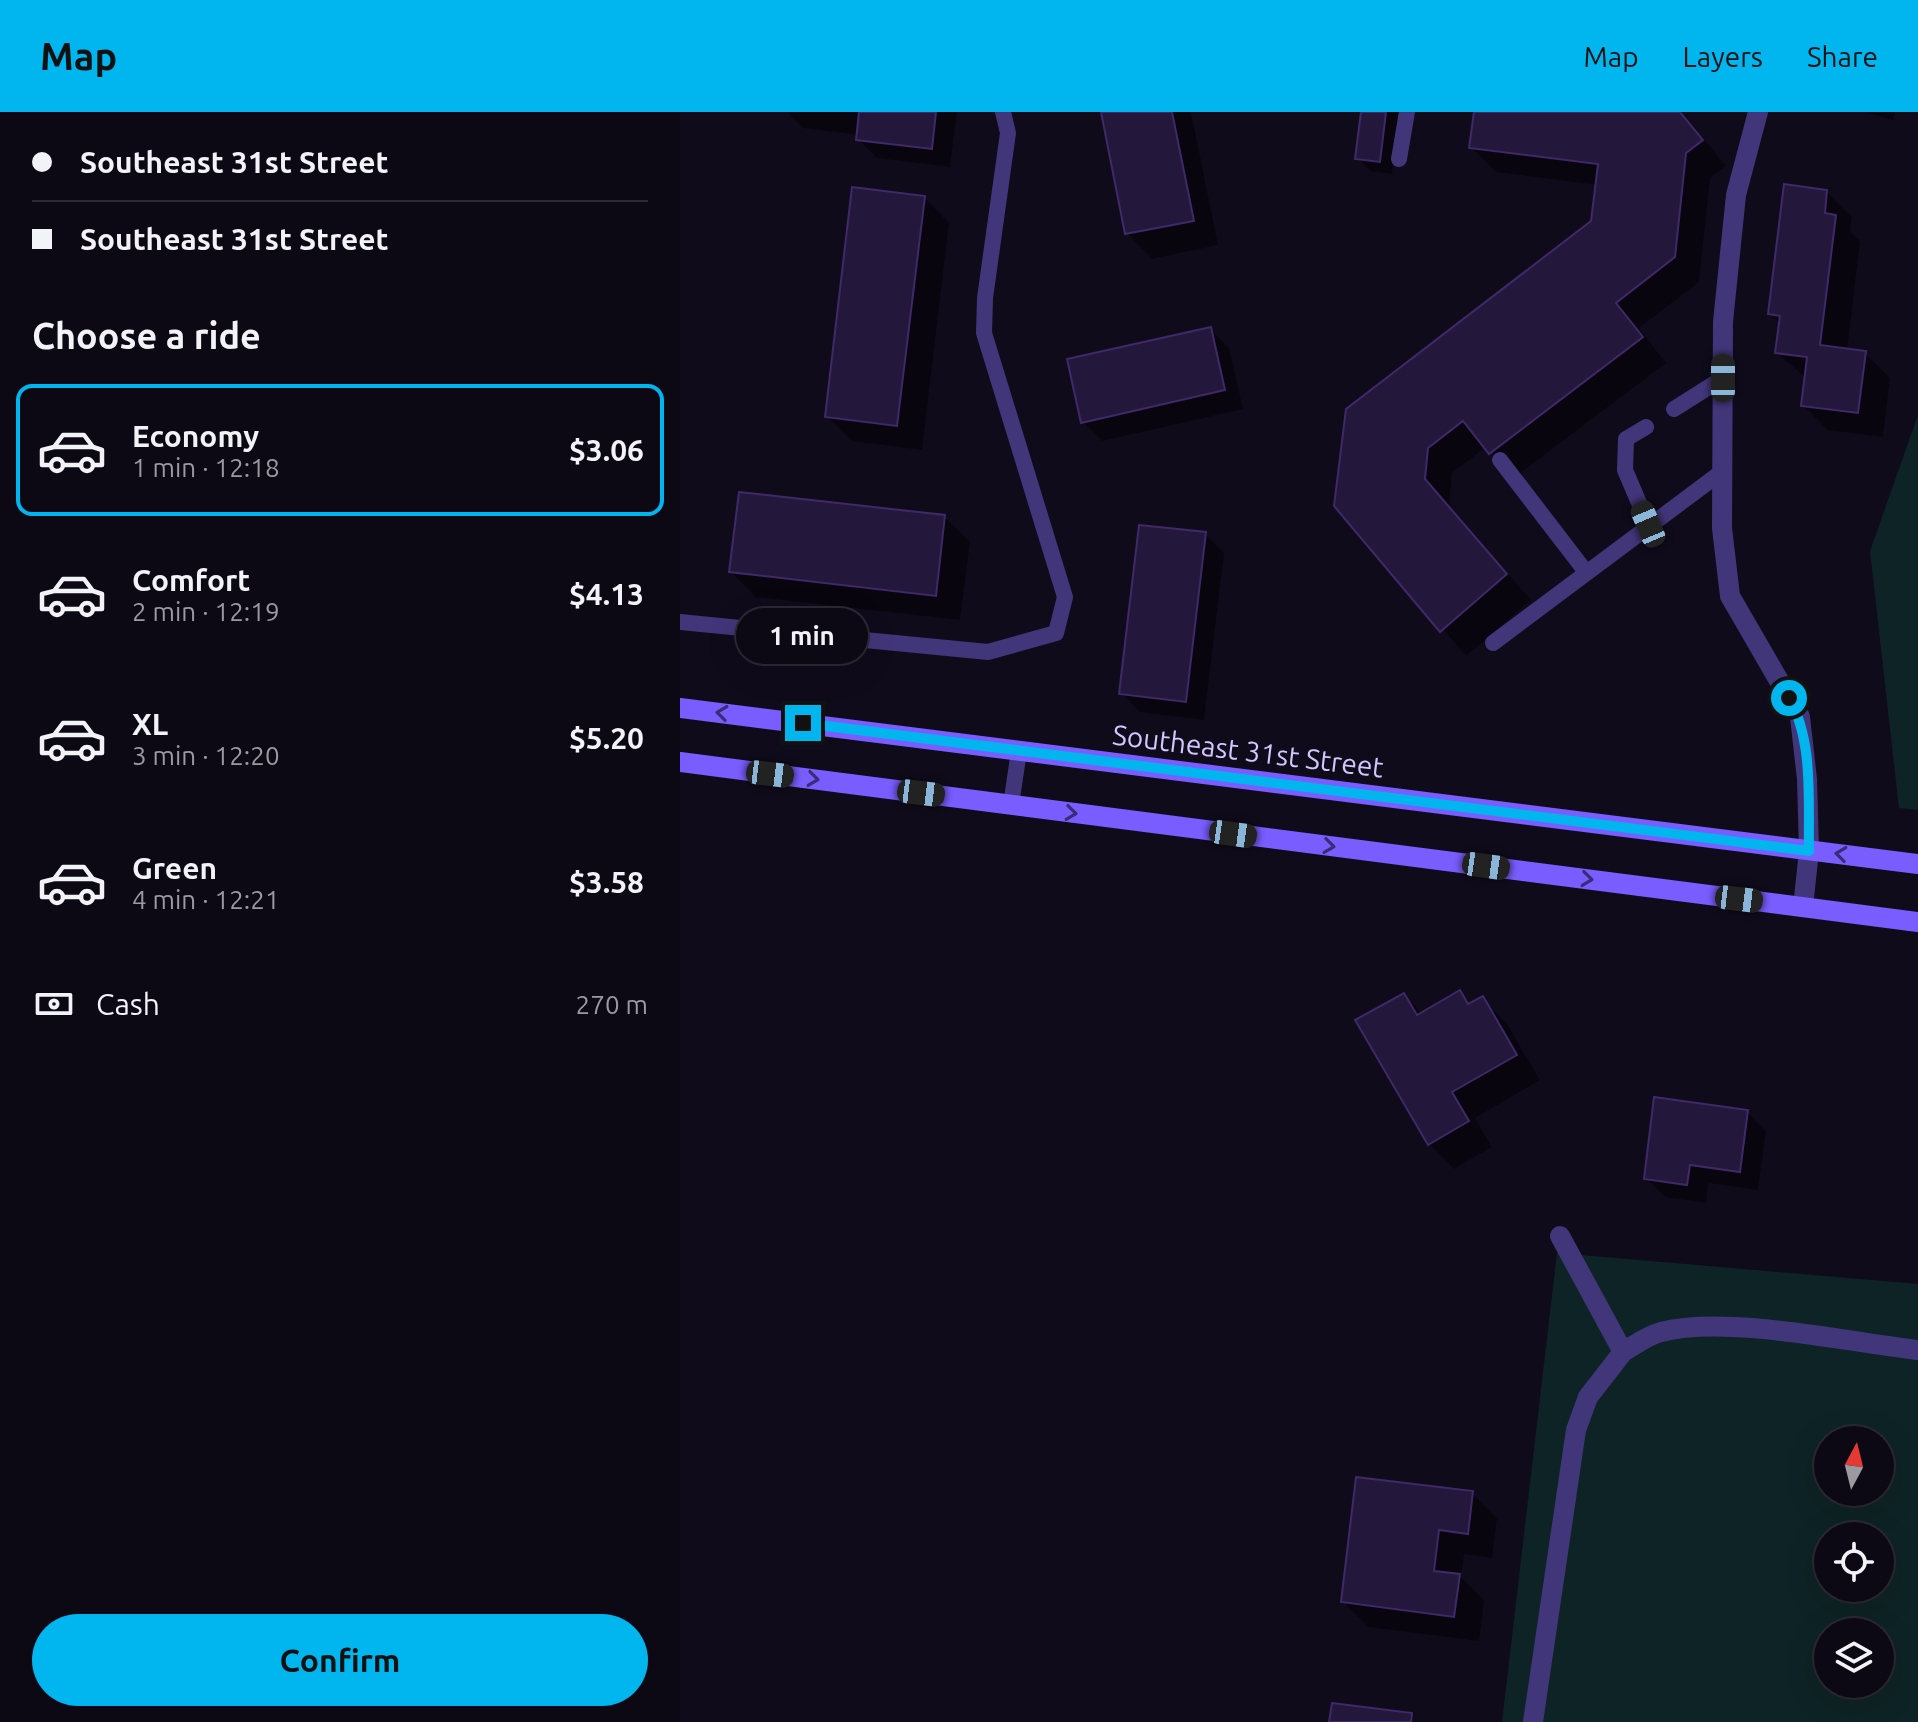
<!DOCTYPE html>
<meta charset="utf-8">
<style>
body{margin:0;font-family:Ubuntu,sans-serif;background:#1a1622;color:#f1f3f6;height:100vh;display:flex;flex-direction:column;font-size:30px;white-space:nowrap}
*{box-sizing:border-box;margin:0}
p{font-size:26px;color:#9a9aa0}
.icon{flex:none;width:44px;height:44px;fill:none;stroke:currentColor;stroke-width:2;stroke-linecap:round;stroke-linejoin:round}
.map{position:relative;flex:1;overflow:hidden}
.details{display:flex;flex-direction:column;background:#0c0814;width:680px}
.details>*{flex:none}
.guide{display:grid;align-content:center;height:176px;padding:0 32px;background:#0c0814}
.needle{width:52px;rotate:7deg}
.fabs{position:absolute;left:1134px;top:1314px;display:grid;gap:16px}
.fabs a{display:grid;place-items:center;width:80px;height:80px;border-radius:50%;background:#0c0814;box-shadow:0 8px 32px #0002,0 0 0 2px #2c2934;font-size:40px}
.end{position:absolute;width:36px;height:36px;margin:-18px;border:10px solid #01b5ef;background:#111;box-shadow:0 0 0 4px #111}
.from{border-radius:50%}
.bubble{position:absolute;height:56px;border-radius:28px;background:#0c0814;box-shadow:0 8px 32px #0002,0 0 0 2px #2c2934;font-size:26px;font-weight:600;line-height:56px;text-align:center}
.car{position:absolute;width:24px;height:48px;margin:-24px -12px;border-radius:10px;box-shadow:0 0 6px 2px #0007;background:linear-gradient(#222 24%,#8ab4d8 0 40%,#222 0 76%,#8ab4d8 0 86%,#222 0)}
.guide b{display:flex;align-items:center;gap:28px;height:76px;font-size:30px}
.guide b+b{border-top:2px solid #2c2934}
.guide i{width:20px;height:20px;background:#f1f3f6}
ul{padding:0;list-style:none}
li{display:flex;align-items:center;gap:24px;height:132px;margin:0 16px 12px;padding:0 16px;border:4px solid transparent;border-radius:16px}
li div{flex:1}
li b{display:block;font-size:30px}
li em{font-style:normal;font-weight:600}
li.on{border-color:#01b5ef}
li>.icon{width:72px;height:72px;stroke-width:1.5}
h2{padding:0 32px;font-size:36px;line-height:96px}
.pay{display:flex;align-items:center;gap:20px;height:88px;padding:0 32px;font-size:30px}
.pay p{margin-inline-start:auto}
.action{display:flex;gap:16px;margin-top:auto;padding:16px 32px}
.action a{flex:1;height:92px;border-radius:48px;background:#01b5ef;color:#111;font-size:32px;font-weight:600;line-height:92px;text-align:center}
header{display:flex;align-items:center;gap:48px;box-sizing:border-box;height:112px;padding:0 40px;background:#01b5ef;color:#111}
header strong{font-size:38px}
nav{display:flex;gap:44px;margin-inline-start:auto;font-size:28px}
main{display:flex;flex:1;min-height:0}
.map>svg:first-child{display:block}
</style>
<header>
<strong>Map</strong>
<nav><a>Map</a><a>Layers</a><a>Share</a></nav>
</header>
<main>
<section class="details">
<div class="guide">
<b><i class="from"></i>Southeast 31st Street</b>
<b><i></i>Southeast 31st Street</b>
</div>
<h2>Choose a ride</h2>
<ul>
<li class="on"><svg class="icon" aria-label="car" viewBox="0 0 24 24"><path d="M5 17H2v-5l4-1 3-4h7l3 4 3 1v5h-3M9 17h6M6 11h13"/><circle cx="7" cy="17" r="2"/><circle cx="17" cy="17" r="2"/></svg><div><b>Economy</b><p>1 min · 12:18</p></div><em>$3.06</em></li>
<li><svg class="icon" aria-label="car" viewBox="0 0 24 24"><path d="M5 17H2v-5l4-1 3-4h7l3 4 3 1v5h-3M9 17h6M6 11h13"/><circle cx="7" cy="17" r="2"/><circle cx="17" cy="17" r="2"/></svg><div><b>Comfort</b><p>2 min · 12:19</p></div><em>$4.13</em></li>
<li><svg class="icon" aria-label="car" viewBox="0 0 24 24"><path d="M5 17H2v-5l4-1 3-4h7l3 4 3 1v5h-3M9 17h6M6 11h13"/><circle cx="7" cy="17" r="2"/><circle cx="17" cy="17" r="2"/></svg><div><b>XL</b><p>3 min · 12:20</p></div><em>$5.20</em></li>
<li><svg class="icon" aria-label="car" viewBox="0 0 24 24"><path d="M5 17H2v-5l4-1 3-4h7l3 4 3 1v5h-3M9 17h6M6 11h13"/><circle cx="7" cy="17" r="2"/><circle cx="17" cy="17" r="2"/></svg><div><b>Green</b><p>4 min · 12:21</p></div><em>$3.58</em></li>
</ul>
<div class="pay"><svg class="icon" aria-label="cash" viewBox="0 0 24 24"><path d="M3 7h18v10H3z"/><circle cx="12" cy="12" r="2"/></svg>Cash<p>270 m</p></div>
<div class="action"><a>Confirm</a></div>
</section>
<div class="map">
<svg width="1238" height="1610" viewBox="0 0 1238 1610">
<rect width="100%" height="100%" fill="#100b1b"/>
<path fill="#0e2325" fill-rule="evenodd" d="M1238 303V698L1219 696 1190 439Z
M877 1141 1238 1172V1610H822ZM1148 1328H1200V1380H1148ZM1148 1424H1200V1476H1148ZM1148 1520H1200V1572H1148Z"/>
<path fill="#0007" d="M107 0H277L270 55 197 46 178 27 179 23 123 16Z
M423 0H511L538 133 472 147 447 121Z
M683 0H719L712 62 690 59 678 46Z
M796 0H1002L1046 54 1030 66 1019 170 959 216 986 251 835 365 806 335 772 361 769 394 851 488 786 544 657 393 913 110 918 73 816 60 791 35Z
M1184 0H1215L1213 8Z
M1147 80 1172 105 1170 119 1180 130 1167 239 1185 241 1210 266 1203 325 1148 318 1123 293 1126 266 1097 241 1101 212 1090 202Z
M244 85 269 111 242 338 172 329 147 304Z
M530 217 549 236 563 297 422 329 403 310Z
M264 405 290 430 280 508 76 485 51 460Z
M525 422 544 441 524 608 460 600 441 581Z
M779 880 792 893 802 887 827 912 860 968 795 1006 812 1035 774 1057 749 1032 724 883 742 902Z
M1067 1000 1086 1019 1078 1078 1028 1071 1026 1091 985 1085 966 1066Z
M792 1381 817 1406 812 1446 784 1442 781 1465 804 1489 799 1529 688 1515 663 1489Z"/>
<path fill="#24173c" stroke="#3f2968" stroke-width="2" d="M179 0H256L252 37 176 28Z
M421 0H492L514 109 445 122Z
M681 0H706L700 50 675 47Z
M794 0H1000L1023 28 1006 41 995 145 936 191 963 225 809 342 783 309 748 336 745 367 827 462 760 520 654 394 666 297 911 109 918 52 789 36Z
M1104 72 1147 78 1145 101 1156 103 1140 233 1186 239 1178 301 1121 294 1127 245 1095 241 1100 204 1088 202Z
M172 75 245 84 217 314 145 305Z
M531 215 545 278 401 311 387 247Z
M59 380 265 403 256 484 49 460Z
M459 413 526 420 506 590 439 582Z
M780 878 788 892 803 884 837 943 772 980 789 1009 748 1033 675 908 724 881 737 903Z
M974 985 1068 998 1060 1060 1010 1053 1007 1073 964 1067Z
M676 1365 793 1379 788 1422 759 1418 754 1459 780 1462 774 1505 661 1490Z
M652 1591 732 1601 731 1610H649Z"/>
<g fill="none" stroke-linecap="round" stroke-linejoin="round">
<path stroke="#42367a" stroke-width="16" d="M719 47 727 0
M994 297 1043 266
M966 315 946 327 945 358 968 412
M820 348 906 460
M0 510 308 540 376 521 385 485 304 221 305 186 328 21 323 0
M813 531 1043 359
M331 693 339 639"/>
<path stroke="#42367a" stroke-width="20" d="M1078 0 1056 83 1043 210 1042 416 1050 484 1120 605 1127 667 1129 739 1123 795
M943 1240C955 1233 968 1223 981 1220 1045 1203 1169 1230 1238 1238
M853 1610 896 1318 908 1285 943 1240 880 1124"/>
<path stroke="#795dfe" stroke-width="20" d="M0 596 1238 752
M0 650 1238 810"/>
</g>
<defs><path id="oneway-chevron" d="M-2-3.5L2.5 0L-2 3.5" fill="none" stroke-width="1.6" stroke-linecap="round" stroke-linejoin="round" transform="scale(2)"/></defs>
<g stroke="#3a2c76">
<use href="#oneway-chevron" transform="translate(42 601) rotate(-173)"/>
<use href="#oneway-chevron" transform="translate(133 667) rotate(7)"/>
<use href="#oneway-chevron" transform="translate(391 701) rotate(7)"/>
<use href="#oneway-chevron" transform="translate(649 734) rotate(7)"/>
<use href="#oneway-chevron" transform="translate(1161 742) rotate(-173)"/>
<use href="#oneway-chevron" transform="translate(907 767) rotate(7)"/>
</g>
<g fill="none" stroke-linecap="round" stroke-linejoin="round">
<path stroke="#01b5ef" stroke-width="10" d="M123 611 1129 739C1128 690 1134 629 1109 586"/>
</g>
<g text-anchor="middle" stroke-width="8" stroke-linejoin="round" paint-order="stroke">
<g font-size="28" fill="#d4c6ff" stroke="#100b1b">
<text transform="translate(568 639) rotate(7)" y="10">Southeast 31st Street</text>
</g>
</g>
</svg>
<div class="fabs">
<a><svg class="needle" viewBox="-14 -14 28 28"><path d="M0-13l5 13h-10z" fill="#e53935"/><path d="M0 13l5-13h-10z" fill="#9a9aa0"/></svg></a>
<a><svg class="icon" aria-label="locate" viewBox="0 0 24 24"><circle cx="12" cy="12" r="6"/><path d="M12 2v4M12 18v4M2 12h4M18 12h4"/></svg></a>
<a><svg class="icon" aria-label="layers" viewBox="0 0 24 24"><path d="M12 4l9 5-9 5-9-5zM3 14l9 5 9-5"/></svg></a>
</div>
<i class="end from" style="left:1109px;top:586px"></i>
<i class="end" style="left:123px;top:611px"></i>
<div class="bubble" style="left:56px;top:496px;width:132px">1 min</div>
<i class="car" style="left:1043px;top:266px;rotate:0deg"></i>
<i class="car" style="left:968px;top:412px;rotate:337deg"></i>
<i class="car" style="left:90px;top:662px;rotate:97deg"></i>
<i class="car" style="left:241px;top:681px;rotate:97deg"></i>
<i class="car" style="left:553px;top:722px;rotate:98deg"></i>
<i class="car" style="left:806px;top:754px;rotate:98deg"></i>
<i class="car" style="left:1059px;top:787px;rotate:97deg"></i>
</div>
</main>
